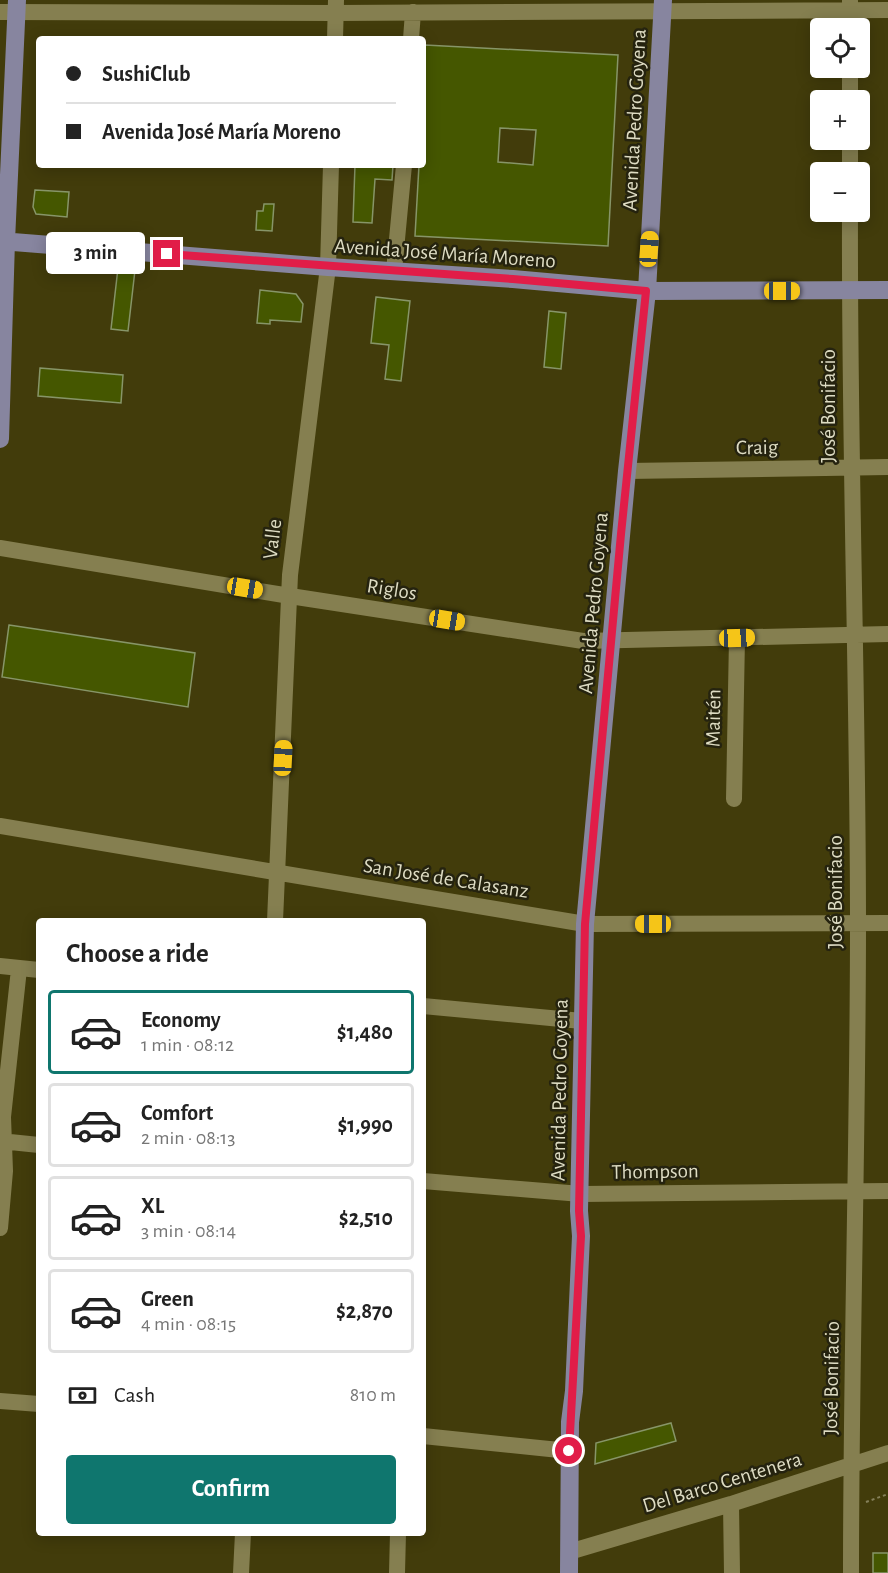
<!DOCTYPE html>
<meta charset="utf-8">
<style>
body{margin:0;font-family:"Alegreya Sans",sans-serif;background:#f2f2f2;color:#222;height:100vh;display:flex;flex-direction:column;font-size:22px;white-space:nowrap}
*{box-sizing:border-box;margin:0}
p{font-size:20px;color:#767676}
.icon{flex:none;width:33px;height:33px;fill:none;stroke:currentColor;stroke-width:2;stroke-linecap:round;stroke-linejoin:round}
.map{position:relative;flex:1;overflow:hidden}
.details{position:absolute;left:36px;top:918px;width:390px;height:618px;display:flex;flex-direction:column;background:#fff;border-radius:6px;box-shadow:0 3px 15px #0003}
.details>*{flex:none}
.top-card{position:absolute;left:36px;top:36px;width:390px;height:132px;border-radius:6px;box-shadow:0 3px 15px #0003;display:grid;align-content:center;height:132px;padding:0 30px;background:#fff}
.fabs{position:absolute;left:810px;top:18px;display:grid;gap:12px}
.fabs a{display:grid;place-items:center;width:60px;height:60px;border-radius:6px;background:#fff;box-shadow:0 3px 15px #0003;font-size:30px}
.end{position:absolute;width:27px;height:27px;margin:-14px;border:8px solid #e11d48;background:#fff;box-shadow:0 0 0 3px #fff}
.from{border-radius:50%}
.bubble{position:absolute;height:42px;border-radius:6px;background:#fff;box-shadow:0 3px 15px #0003;font-size:20px;font-weight:700;line-height:42px;text-align:center}
.car{position:absolute;width:18px;height:36px;margin:-18px -9px;border-radius:8px;box-shadow:0 0 4px 2px #0007;background:linear-gradient(#f5c518 24%,#345 0 40%,#f5c518 0 76%,#345 0 86%,#f5c518 0)}
.top-card b{display:flex;align-items:center;gap:21px;height:57px;font-size:22px}
.top-card b+b{border-top:2px solid #e0e0e0}
.top-card i{width:15px;height:15px;background:#222}
ul{padding:0;list-style:none}
li{display:flex;align-items:center;gap:18px;height:84px;margin:0 12px 9px;padding:0 18px;border:3px solid #e0e0e0;border-radius:6px}
li div{flex:1}
li b{display:block;font-size:22px}
li em{font-style:normal;font-weight:700}
li.active{border-color:#0f766e}
li>.icon{width:54px;height:54px;stroke-width:1.5}
h2{padding:0 30px;font-size:27px;line-height:72px}
.pay{display:flex;align-items:center;gap:15px;height:66px;padding:0 30px;font-size:22px}
.pay p{margin-inline-start:auto}
.primary-button{display:flex;gap:12px;margin-top:auto;padding:12px 30px}
.primary-button a{flex:1;height:69px;border-radius:6px;background:#0f766e;color:#fff;font-size:24px;font-weight:700;line-height:69px;text-align:center}
.map>svg:first-child{display:block}
</style>
<div class="map">
<svg width="888" height="1573" viewBox="0 0 888 1573">
<rect width="100%" height="100%" fill="#423c0b"/>
<path fill="#455700" stroke="#879568" stroke-width="1.5" fill-rule="evenodd" d="M425 45 618 55 608 246 415 236 419 165H423ZM500 128 536 130 533 165 498 162Z
M355 165H393L392 180 375 179 372 223 353 222Z
M35 190 69 192 67 217 36 214 33 207Z
M264 204H274L272 231 256 230 257 211H263Z
M118 268 135 270 128 331 111 329Z
M260 290 296 294 303 304 301 322 270 320V324L257 323Z
M376 297 410 301 401 381 385 379 389 345 371 343Z
M549 311 566 313 561 369 544 367Z
M40 368 123 375 121 403 38 396Z
M9 625 195 653 188 707 2 677Z
M671 1423 676 1441 595 1464 596 1443Z
M873 1553H888V1573H873Z"/>
<g fill="none" stroke-linecap="round" stroke-linejoin="round">
<path stroke="#85805a" stroke-width="2" stroke-dasharray="3 3" stroke-linecap="butt" d="M866 1502 888 1494"/>
<path stroke="#857f50" stroke-width="16" d="M0 12 336 13 888 10
M850 28V1
M335 39 336 0
M411 39 413 12
M850 100V68
M850 172V140
M850 212C849 449 858 686 858 923 858 1140 851 1356 851 1573
M394 271 404 165
M627 471 888 467
M0 548 290 596 583 641 888 634
M734 799 737 638
M0 826 585 924 888 923
M275 921 290 575 328 267 331 165
M0 966 39 970
M423 1006 582 1021
M0 1141 39 1145
M423 1181 581 1194 888 1191
M0 1228 5 1171 3 1117 19 969
M0 1401 39 1404
M423 1436 569 1451
M731 1504 732 1573
M569 1552 731 1504 888 1453
M241 1573 243 1533
M397 1573 398 1533"/>
<path stroke="#87859f" stroke-width="18" d="M0 241 328 267 513 279 647 291 888 290
M0 439 6 241 17 0
M569 1573 570 1422 574 1391 581 1236 579 1211 585 924 627 471 647 291 663 0"/>
</g>
<g fill="none" stroke-linecap="round" stroke-linejoin="round">
<path stroke="#e11d48" stroke-width="8" d="M167 254 513 279 646 291 621 534 585 924 579 1211 581 1236 569 1451"/>
</g>
<g text-anchor="middle" stroke-width="5" stroke-linejoin="round" paint-order="stroke">
<g font-size="21" fill="#dedcc3" stroke="#25230f">
<text transform="translate(634 120) rotate(-87)" y="7">Avenida Pedro Goyena</text>
<text transform="translate(445 253) rotate(4)" y="7">Avenida José María Moreno</text>
<text transform="translate(828 406) rotate(-90)" y="7">José Bonifacio</text>
<text transform="translate(757 447) rotate(-1)" y="7">Craig</text>
<text transform="translate(272 539) rotate(-83)" y="7">Valle</text>
<text transform="translate(392 589) rotate(9)" y="7">Riglos</text>
<text transform="translate(593 603) rotate(-85)" y="7">Avenida Pedro Goyena</text>
<text transform="translate(713 718) rotate(-89)" y="7">Maitén</text>
<text transform="translate(446 878) rotate(9)" y="7">San José de Calasanz</text>
<text transform="translate(835 892) rotate(-90)" y="7">José Bonifacio</text>
<text transform="translate(559 1090) rotate(-89)" y="7">Avenida Pedro Goyena</text>
<text transform="translate(655 1171) rotate(-1)" y="7">Thompson</text>
<text transform="translate(831 1378) rotate(-89)" y="7">José Bonifacio</text>
<text transform="translate(722 1482) rotate(-17)" y="7">Del Barco Centenera</text>
</g>
</g>
</svg>
<div class="fabs">
<a><svg class="icon" aria-label="locate" viewBox="0 0 24 24"><circle cx="12" cy="12" r="6"/><path d="M12 2v4M12 18v4M2 12h4M18 12h4"/></svg></a>
<a>+</a>
<a>−</a>
</div>
<i class="end from" style="left:569px;top:1451px"></i>
<i class="end" style="left:167px;top:254px"></i>
<div class="bubble" style="left:46px;top:232px;width:99px">3 min</div>
<i class="car" style="left:649px;top:249px;rotate:4deg"></i>
<i class="car" style="left:782px;top:291px;rotate:90deg"></i>
<i class="car" style="left:245px;top:588px;rotate:100deg"></i>
<i class="car" style="left:447px;top:620px;rotate:99deg"></i>
<i class="car" style="left:737px;top:638px;rotate:88deg"></i>
<i class="car" style="left:283px;top:758px;rotate:3deg"></i>
<i class="car" style="left:653px;top:924px;rotate:270deg"></i>
<div class="top-card">
<b><i class="from"></i>SushiClub</b>
<b><i></i>Avenida José María Moreno</b>
</div>
<section class="details">
<h2>Choose a ride</h2>
<ul>
<li class="active"><svg class="icon" aria-label="car" viewBox="0 0 24 24"><path d="M5 17H2v-5l4-1 3-4h7l3 4 3 1v5h-3M9 17h6M6 11h13"/><circle cx="7" cy="17" r="2"/><circle cx="17" cy="17" r="2"/></svg><div><b>Economy</b><p>1 min · 08:12</p></div><em>$1,480</em></li>
<li><svg class="icon" aria-label="car" viewBox="0 0 24 24"><path d="M5 17H2v-5l4-1 3-4h7l3 4 3 1v5h-3M9 17h6M6 11h13"/><circle cx="7" cy="17" r="2"/><circle cx="17" cy="17" r="2"/></svg><div><b>Comfort</b><p>2 min · 08:13</p></div><em>$1,990</em></li>
<li><svg class="icon" aria-label="car" viewBox="0 0 24 24"><path d="M5 17H2v-5l4-1 3-4h7l3 4 3 1v5h-3M9 17h6M6 11h13"/><circle cx="7" cy="17" r="2"/><circle cx="17" cy="17" r="2"/></svg><div><b>XL</b><p>3 min · 08:14</p></div><em>$2,510</em></li>
<li><svg class="icon" aria-label="car" viewBox="0 0 24 24"><path d="M5 17H2v-5l4-1 3-4h7l3 4 3 1v5h-3M9 17h6M6 11h13"/><circle cx="7" cy="17" r="2"/><circle cx="17" cy="17" r="2"/></svg><div><b>Green</b><p>4 min · 08:15</p></div><em>$2,870</em></li>
</ul>
<div class="pay"><svg class="icon" aria-label="cash" viewBox="0 0 24 24"><path d="M3 7h18v10H3z"/><circle cx="12" cy="12" r="2"/></svg>Cash<p>810 m</p></div>
<div class="primary-button"><a>Confirm</a></div>
</section>
</div>
